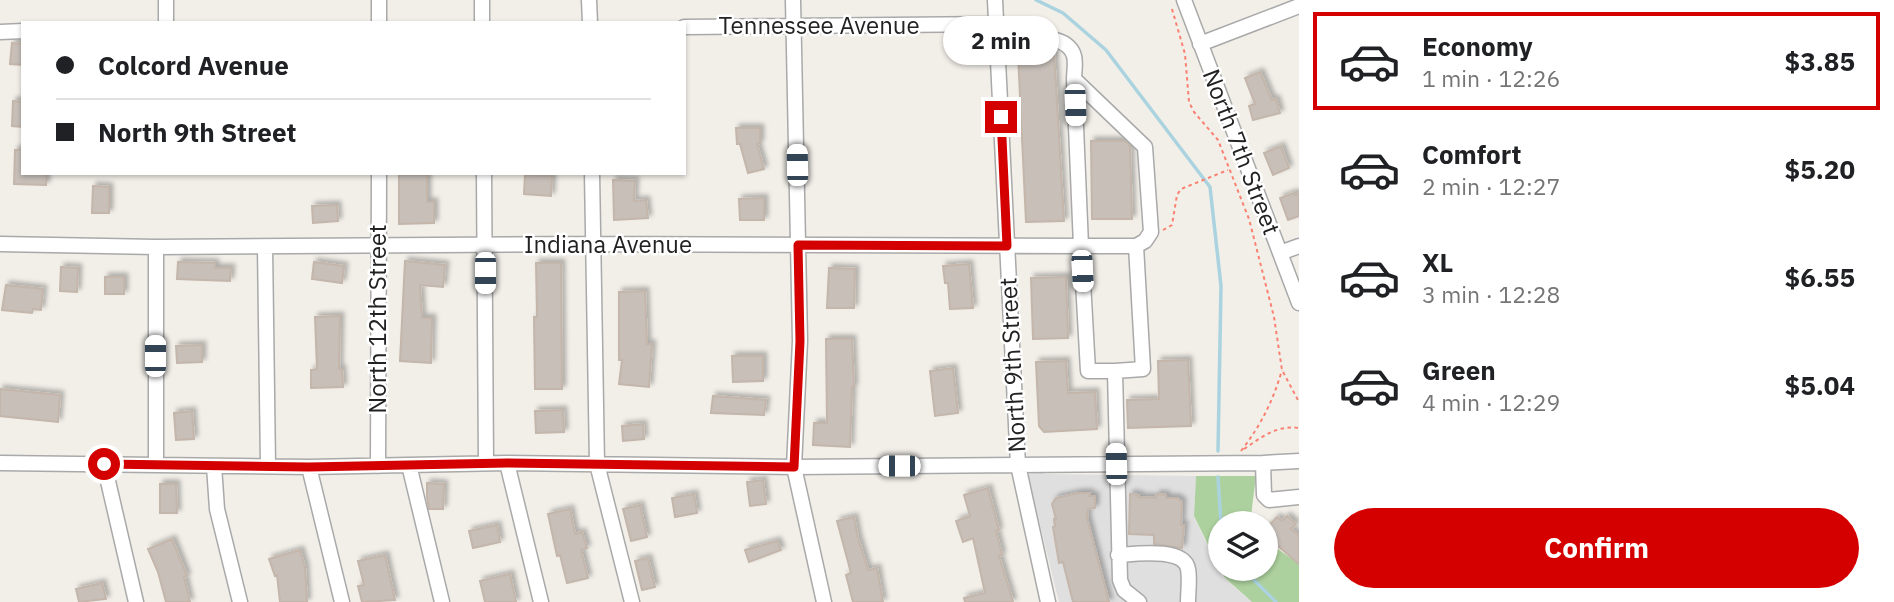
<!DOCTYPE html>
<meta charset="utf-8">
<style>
body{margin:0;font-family:"IBM Plex Sans",sans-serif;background:#f2f2f2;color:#202124;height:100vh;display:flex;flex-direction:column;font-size:26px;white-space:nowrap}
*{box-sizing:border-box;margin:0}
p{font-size:23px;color:#757577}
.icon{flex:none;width:38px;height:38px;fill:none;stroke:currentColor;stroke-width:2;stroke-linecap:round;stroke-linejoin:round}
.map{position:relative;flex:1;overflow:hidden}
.panel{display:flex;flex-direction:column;background:#fff;width:595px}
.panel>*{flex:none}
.top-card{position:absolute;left:21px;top:21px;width:665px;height:154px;border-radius:0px;box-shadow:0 2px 5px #0004;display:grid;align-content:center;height:154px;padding:0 35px;background:#fff}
.fabs{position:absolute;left:1208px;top:511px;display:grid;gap:14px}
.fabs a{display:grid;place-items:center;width:70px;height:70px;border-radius:50%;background:#fff;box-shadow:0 2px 5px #0004;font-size:35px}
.end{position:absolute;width:32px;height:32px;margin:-16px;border:9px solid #d40000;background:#fff;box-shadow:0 0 0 4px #fff}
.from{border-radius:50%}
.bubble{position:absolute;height:49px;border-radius:24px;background:#fff;box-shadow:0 2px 5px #0004;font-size:23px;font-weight:700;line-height:49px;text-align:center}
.car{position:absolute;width:21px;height:42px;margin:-21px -10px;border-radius:9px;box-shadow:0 0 5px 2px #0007;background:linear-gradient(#fff 24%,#345 0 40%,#fff 0 76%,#345 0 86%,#fff 0)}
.top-card b{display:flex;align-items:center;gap:24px;height:66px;font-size:26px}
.top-card b+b{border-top:2px solid #e0e0e0}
.top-card i{width:18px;height:18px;background:#202124}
ul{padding:12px 0 0;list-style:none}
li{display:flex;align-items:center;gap:21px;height:98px;margin:0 14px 10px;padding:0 21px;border:4px solid transparent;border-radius:0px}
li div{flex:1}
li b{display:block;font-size:26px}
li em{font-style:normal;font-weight:700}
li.current{border-color:#d40000}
li>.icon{width:63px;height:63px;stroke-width:1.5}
.primary-button{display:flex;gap:14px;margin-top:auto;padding:14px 35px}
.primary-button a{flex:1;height:80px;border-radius:42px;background:#d40000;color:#fff;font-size:28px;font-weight:700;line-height:80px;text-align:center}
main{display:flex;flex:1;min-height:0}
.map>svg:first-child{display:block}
</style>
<main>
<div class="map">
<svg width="1299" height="602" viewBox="0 0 1299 602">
<defs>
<filter id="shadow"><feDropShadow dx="3.5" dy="-3.5" stdDeviation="2" flood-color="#0004"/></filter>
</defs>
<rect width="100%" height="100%" fill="#f2efe9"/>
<path fill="#e0dfdf" d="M1042 469 1045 474 1196 476 1194 517 1223 577 1252 602H1059L1033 496 1027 480 1029 474Z"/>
<path fill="#add19e" d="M1196 476H1256L1251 516 1254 523H1220V569H1265V540L1299 564V602H1252L1224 577 1194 516Z"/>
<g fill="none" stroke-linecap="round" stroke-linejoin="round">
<path stroke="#aad3df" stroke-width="3.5" d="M1036 0 1063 13 1106 50 1210 187 1221 286 1218 451
M1218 477 1221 523
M1243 569 1276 602"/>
</g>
<path fill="#c7bfb8" stroke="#c4b6ab" stroke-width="2" filter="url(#shadow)" d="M12 43 23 44V65L10 64Z
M1054 52 1064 221 1026 222 1018 54Z
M1260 72 1272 100 1276 99 1280 113 1253 120 1249 106 1255 104 1245 78Z
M13 101 23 102V127L12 126Z
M736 128H760V143L757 144 764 169 748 173 740 144H737Z
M1091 141H1125L1130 146 1132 219H1092Z
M1281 146 1289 168 1273 175 1264 153Z
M15 150H23V173H46V185L14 184Z
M399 175H427V202H434V223L399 224Z
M525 175 552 176 551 196 524 194Z
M613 180 635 181 634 201 646 200 648 218 614 220Z
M93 186 109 187V213H92Z
M1294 193 1295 195 1299 193V216L1288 220 1280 198Z
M764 198V220H740L739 199Z
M337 205 338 221 313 223 312 206Z
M405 261 445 265 443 287 420 285 422 318H432L431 363 400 361Z
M178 262 215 263V268H231L230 281 177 279Z
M314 262 344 266 342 283 312 279Z
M536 263H561L562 389H535L534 317H537Z
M969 264 973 308 950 309 948 283H945L943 266Z
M61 267 78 268 77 292 60 291Z
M829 268 855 269 854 308H827Z
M105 277H124V294H105Z
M1066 277 1068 338 1033 339 1031 278Z
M6 285 43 289 41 310 33 309 32 313 2 310Z
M645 291 647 344H652L649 387 619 384 622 360H619V292Z
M340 316 339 369H342L343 387 311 388V370L317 369 315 317Z
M826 339H852L854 387H852L850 447 813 445 814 423H827Z
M202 345V362L177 363 176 346Z
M732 356H763V381L733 382Z
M1188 360 1191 426 1128 428 1127 400 1159 399 1158 361Z
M1066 361 1068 393 1095 392 1097 429 1044 432 1039 426 1036 362Z
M953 368 958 413 935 416 930 371Z
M0 389 60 395 58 422 0 416Z
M713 396 766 400 764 415 711 413Z
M563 410 564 432 536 433 535 411Z
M192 411 194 439 176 440 174 413Z
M643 424 644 439 623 441 622 426Z
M763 480 766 504 750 506 747 482Z
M427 483 444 484 443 509H429L427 497Z
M160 484H176L177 513H160Z
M988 488 999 530 996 531 1002 555 999 556 1013 602H965L964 598 985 593 973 538 963 542 956 521 970 516 964 495Z
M1079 493H1090L1089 496H1095V508L1088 509 1087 518 1109 602H1073L1063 562 1059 563 1053 527 1055 526 1054 519H1056L1052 504 1056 498Z
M694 494 697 513 675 517 672 498Z
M1130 494 1139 495 1138 497 1156 498 1157 494 1166 495V498H1177L1182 502 1181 525H1184L1182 548 1154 544V535L1129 534Z
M640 505 647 537 631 541 623 509Z
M570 509 575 534 582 532 587 548 581 550 588 578 567 583 560 555 557 556 548 514Z
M1287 516 1296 524 1291 529 1299 536V564L1265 535V530L1277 517 1282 521Z
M854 517 858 538 868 570 877 568 883 602H853L846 575 851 573 837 521Z
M497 525 500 542 473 548 469 531Z
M172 539 187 576 184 577 190 602H166L158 572 148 549Z
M777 541 781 550 749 562 745 550Z
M300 550 305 567 307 602H280L277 575 275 576 269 559Z
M385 555 395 600 362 602 358 586 364 585 358 561Z
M648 558 655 587 642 590 635 561Z
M510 574 516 602H485L480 581Z
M102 583 106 599 79 602 76 589Z"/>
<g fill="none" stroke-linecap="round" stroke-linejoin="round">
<g stroke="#a9a9a9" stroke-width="17">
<path id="minor" d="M379 0V23
M482 0V23
M589 0 590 23
M793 0 800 341 794 467 824 602
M995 0 1018 465 1048 602
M1184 0 1299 303
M166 23V0
M684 27 996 24
M0 32 23 31
M997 39C1018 39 1067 30 1074 56 1076 63 1074 72 1074 79
M1200 44 1299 6
M484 173 486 463
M592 173 597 464 632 602
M0 244 156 247 593 244 1081 246 1074 79 1145 147 1151 232 1145 241 1136 246
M156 247V465
M265 247 268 466
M1280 253 1299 246
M1115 371H1088L1081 246H1136L1143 369 1115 371 1120 580 1124 590 1139 602
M0 463 309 467 507 463 794 467 1263 463 1299 461
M507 463 541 602
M1263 463 1264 495 1269 500 1299 497
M104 464 136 602
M409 465 442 602
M214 466 217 509 240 602
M378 466 379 173
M309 467 342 602
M1118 555C1135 554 1184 547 1188 569 1190 579 1188 592 1188 602"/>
</g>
<path stroke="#fa8072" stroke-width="2" stroke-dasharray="3.5 3.5" stroke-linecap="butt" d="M1172 9 1185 54 1189 102 1194 112 1218 140 1249 219 1274 317 1282 370 1299 402
M1163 230 1172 225 1177 195 1181 189 1228 170
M1244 449C1262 437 1276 425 1299 428
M1241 451C1261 425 1273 401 1282 370"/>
<use href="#minor" stroke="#fff" stroke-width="14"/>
</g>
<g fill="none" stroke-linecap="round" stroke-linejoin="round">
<path stroke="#d40000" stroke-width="9" d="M104 464 309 467 507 463 794 467 800 341 798 245 1007 246 1001 117"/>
</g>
<g text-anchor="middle" stroke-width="5" stroke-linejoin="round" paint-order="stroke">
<g font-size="24" fill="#222" stroke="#fff">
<text x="819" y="34">Tennessee Avenue</text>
<text transform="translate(1241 152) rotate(69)" y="8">North 7th Street</text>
<text x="608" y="253">Indiana Avenue</text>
<text transform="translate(378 319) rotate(-90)" y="8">North 12th Street</text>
<text transform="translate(1013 365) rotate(-93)" y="8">North 9th Street</text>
</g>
</g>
</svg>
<div class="fabs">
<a><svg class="icon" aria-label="layers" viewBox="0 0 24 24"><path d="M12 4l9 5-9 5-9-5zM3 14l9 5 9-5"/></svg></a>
</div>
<i class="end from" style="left:104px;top:464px"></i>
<i class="end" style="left:1001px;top:117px"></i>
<div class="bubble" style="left:943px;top:16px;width:116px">2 min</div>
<i class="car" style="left:1075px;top:105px;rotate:178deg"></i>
<i class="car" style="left:797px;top:165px;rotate:359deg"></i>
<i class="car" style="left:1082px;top:271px;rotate:177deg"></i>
<i class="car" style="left:485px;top:273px;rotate:180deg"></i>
<i class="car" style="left:155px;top:356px;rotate:0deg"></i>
<i class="car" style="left:1116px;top:464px;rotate:359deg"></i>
<i class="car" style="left:899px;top:466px;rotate:270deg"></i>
<div class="top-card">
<b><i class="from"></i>Colcord Avenue</b>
<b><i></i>North 9th Street</b>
</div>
</div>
<section class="panel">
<ul>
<li class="current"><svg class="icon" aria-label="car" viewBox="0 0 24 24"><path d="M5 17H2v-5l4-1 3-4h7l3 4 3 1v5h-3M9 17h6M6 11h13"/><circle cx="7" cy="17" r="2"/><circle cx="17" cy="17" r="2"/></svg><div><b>Economy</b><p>1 min · 12:26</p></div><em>$3.85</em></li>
<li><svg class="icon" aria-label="car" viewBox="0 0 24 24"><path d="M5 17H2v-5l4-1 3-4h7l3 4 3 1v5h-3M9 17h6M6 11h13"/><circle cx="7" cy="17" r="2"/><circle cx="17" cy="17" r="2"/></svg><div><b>Comfort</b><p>2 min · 12:27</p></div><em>$5.20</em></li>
<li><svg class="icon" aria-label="car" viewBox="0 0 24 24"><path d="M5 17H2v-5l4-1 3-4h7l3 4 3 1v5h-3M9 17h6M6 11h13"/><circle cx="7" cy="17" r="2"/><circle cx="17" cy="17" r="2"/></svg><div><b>XL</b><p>3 min · 12:28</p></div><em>$6.55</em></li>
<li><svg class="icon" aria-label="car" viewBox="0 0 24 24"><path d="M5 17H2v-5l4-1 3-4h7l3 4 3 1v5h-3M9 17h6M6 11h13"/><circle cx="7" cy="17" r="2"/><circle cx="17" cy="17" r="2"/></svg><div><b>Green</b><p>4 min · 12:29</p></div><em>$5.04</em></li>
</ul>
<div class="primary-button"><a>Confirm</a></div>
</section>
</main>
